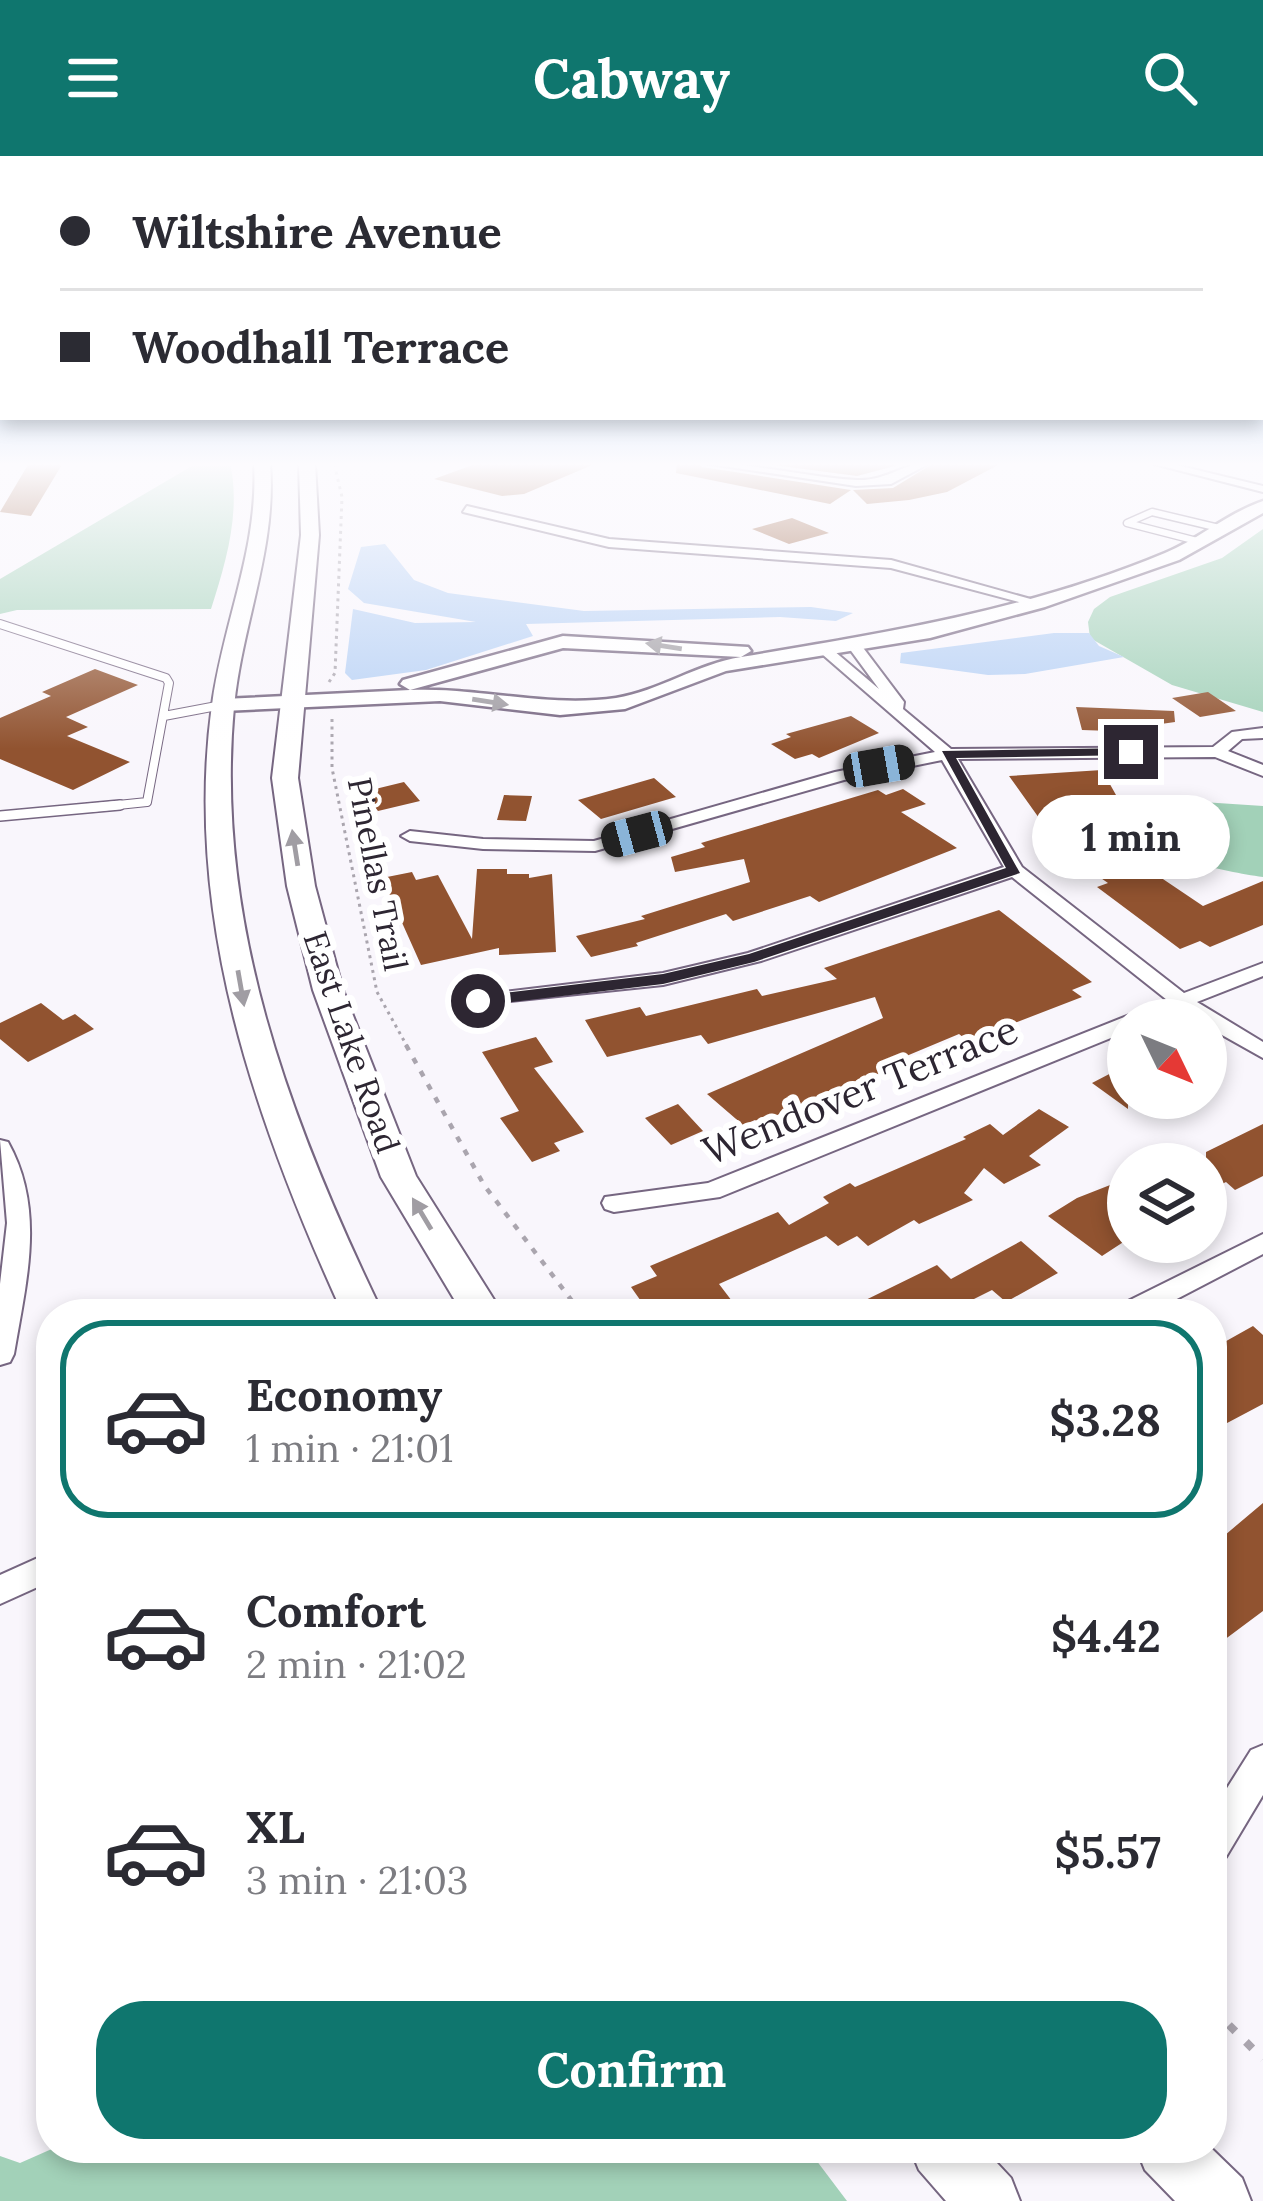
<!DOCTYPE html>
<meta charset="utf-8">
<style>
body{margin:0;font-family:Lora,serif;background:#f2f2f3;color:#2b2b33;height:100vh;display:flex;flex-direction:column;font-size:45px;white-space:nowrap}
*{box-sizing:border-box;margin:0}
p{font-size:39px;color:#7c7c81}
.icon{flex:none;width:66px;height:66px;fill:none;stroke:currentColor;stroke-width:2;stroke-linecap:round;stroke-linejoin:round}
.map{position:relative;flex:1;overflow:hidden}
.side{position:absolute;left:36px;top:1143px;width:1191px;height:864px;display:flex;flex-direction:column;background:#fff;border-radius:48px;box-shadow:0 6px 18px #0003}
.side>*{flex:none}
.banner{position:absolute;left:0px;top:0px;width:1263px;height:264px;box-shadow:0 6px 18px #0003;display:grid;align-content:center;height:264px;padding:0 60px;background:#fff}
.needle{width:78px;rotate:133deg}
.controls{position:absolute;left:1107px;top:843px;display:grid;gap:24px}
.controls a{display:grid;place-items:center;width:120px;height:120px;border-radius:50%;background:#fff;box-shadow:0 6px 18px #0003;font-size:60px}
.end{position:absolute;width:54px;height:54px;margin:-27px;border:15px solid #2d2632;background:#fff;box-shadow:0 0 0 6px #fff}
.from{border-radius:50%}
.bubble{position:absolute;height:84px;border-radius:42px;background:#fff;box-shadow:0 6px 18px #0003;font-size:39px;font-weight:700;line-height:84px;text-align:center}
.car{position:absolute;width:36px;height:72px;margin:-36px -18px;border-radius:15px;box-shadow:0 0 9px 3px #0007;background:linear-gradient(#222 24%,#8ab4d8 0 40%,#222 0 76%,#8ab4d8 0 86%,#222 0)}
.banner b{display:flex;align-items:center;gap:42px;height:114px;font-size:45px}
.banner b+b{border-top:3px solid #e1e1e2}
.banner i{width:30px;height:30px;background:#2b2b33}
ul{padding:21px 0 0;list-style:none}
li{display:flex;align-items:center;gap:36px;height:198px;margin:0 24px 18px;padding:0 36px;border:6px solid transparent;border-radius:48px}
li div{flex:1}
li b{display:block;font-size:45px}
li em{font-style:normal;font-weight:700}
li.selected{border-color:#0f766e}
li>.icon{width:108px;height:108px;stroke-width:1.5}
.cta{display:flex;gap:24px;margin-top:auto;padding:24px 60px}
.cta a{flex:1;height:138px;border-radius:48px;background:#0f766e;color:#fff;font-size:48px;font-weight:700;line-height:138px;text-align:center}
header{display:flex;justify-content:space-between;align-items:center;height:156px;padding:0 60px;background:#0f766e;color:#fff;font-size:54px;font-weight:700}
.map>svg:first-child{display:block}
</style>
<header><svg class="icon" aria-label="menu" viewBox="0 0 24 24"><path d="M4 6h16M4 12h16M4 18h16"/></svg>Cabway<svg class="icon" aria-label="search" viewBox="0 0 24 24"><circle cx="10" cy="10" r="6"/><path d="M15 15l6 6"/></svg></header>
<div class="map">
<svg width="1263" height="2045" viewBox="0 0 1263 2045">
<rect width="100%" height="100%" fill="#f9f6fc"/>
<path fill="#a2d1b8" d="M197 307H230C241 356 226 406 211 453L17 454 0 458V423Z
M1263 373V556L1172 529 1090 482 1088 466 1094 453 1110 441 1222 402Z
M1157 643 1263 650V721C1222 715 1156 703 1134 666Z
M54 1992H807L847 2045H0V2000L20 2007Z"/>
<path fill="#b7d1f5" d="M385 388 414 424 448 437 584 455 811 451 853 457 836 465 780 461 526 468 533 480 426 514 352 524 345 517 353 453 415 467 476 466 364 447 348 433 361 391Z
M1054 477H1089L1099 490 1124 501 1025 518 988 519 900 507 901 497Z"/>
<path fill="#915330" d="M29 307H63L31 360 0 356Z
M478 307H597L524 338 502 340 434 323Z
M677 307H699L702 311 851 334 830 348 676 317Z
M758 307H906L857 320Z
M934 307H1002L947 336 909 344 867 348 853 334 893 332Z
M792 362 829 377 789 388 752 373Z
M95 513 138 529 66 561 88 571 67 580 130 606 73 634 0 603V562L51 540 42 536Z
M1208 536 1236 555 1200 561 1172 542Z
M1076 551 1174 555 1175 566 1112 575 1082 574Z
M851 560 879 577 819 602 812 598 795 603 771 588 791 581 786 578Z
M1102 614 1116 639H1070L1107 678 1084 682 1142 721 1154 717 1203 750 1263 725V769L1210 791 1200 785 1180 793 1097 731 1108 727 1082 709 1039 662 1009 620Z
M654 622 676 641 601 663 578 644Z
M404 626 420 645 378 655 363 636Z
M903 633 926 648 901 656 957 692 819 746 810 740 733 765 726 758 636 787 638 790 591 801 576 780 645 763 641 760 750 726 744 703 675 716 671 701 705 691 701 687 878 634 886 639Z
M504 639 532 640 526 665 497 664Z
M477 713H507V718H529V722L552 718 556 796 499 799V792L421 809 382 722 412 716 416 724 438 719 472 783Z
M999 754 1092 826 1072 834 1082 841 968 885 959 878 904 901 911 907 841 931 759 967 755 964 743 969 707 938 883 862 875 841 708 888 701 879 607 901 585 864 640 851 646 860 757 833 762 840 837 823 824 812Z
M41 847 63 864 75 858 94 873 28 906 0 883V867Z
M536 881 553 906 534 912 584 976 554 987 560 995 532 1006 500 962 519 955 482 896Z
M1117 914 1128 921V953L1092 927Z
M678 948 703 975 671 989 645 962Z
M1039 953 1069 971 1029 1000 1041 1009 1004 1028 984 1012 964 1037 973 1044 919 1068 914 1064 868 1090 857 1080 838 1090 826 1080 719 1128 735 1149 713 1158H650L631 1131 657 1120 650 1110 778 1056 789 1069 829 1047 823 1041 850 1027 855 1031 966 983 963 981 990 968 1003 979Z
M1263 968V1020L1235 1034 1226 1026 1206 1036V996Z
M1128 1022V1083L1102 1100 1048 1060 1077 1042Z
M1021 1085 1058 1117 1006 1146 992 1134 944 1158H837L937 1109 951 1123Z
M1253 1170 1263 1179V1248L1212 1275V1193Z
M1263 1347V1455L1212 1493V1390Z"/>
<g fill="none" stroke-linecap="round" stroke-linejoin="round">
<g stroke="#766681" stroke-width="9">
<path id="lane-far2" d="M1197 385 1127 367 1152 356 1219 372"/>
</g>
<g stroke="#766681" stroke-width="10">
<path id="lane-far1" d="M0 468 166 522 169 527 147 646 89 652
M164 560 222 549"/>
</g>
<g stroke="#766681" stroke-width="12">
<path id="lane" d="M0 660 120 649"/>
</g>
<g stroke="#766681" stroke-width="4">
<path id="street" d="M703 307C755 307 805 321 857 324 888 325 904 306 930 307L891 328 856 330Z
M1150 307H1168L1263 330V336Z
M467 350 609 383 891 404 1045 447 1038 451 891 412 609 391 463 356Z
M853 484 858 485 904 546 903 553 951 593 1213 591 1232 576 1263 572V582L1242 583 1228 595 1263 609V620L1215 601 958 603 1022 711 1184 837 1263 807V820L1197 846 1263 886V902L1206 870V864H1197L1180 854 1154 864H1128V875L720 1041 614 1056 605 1053 602 1047 605 1041 708 1027 1167 844 1012 721 761 805 663 829 471 849 468 845 471 841 478 839 663 817 748 797 1004 711 942 604 844 624 595 695 483 693 410 685 401 680 410 675 483 683 594 685 835 616 935 596 815 492 827 489 879 533 846 488Z
M0 984 8 986C46 1054 26 1126 14 1198L10 1206 0 1209V1128L7 1067Z
M1263 1078V1098L1148 1158H1112L1116 1151Z
M51 1396V1425L0 1448V1419Z
M1263 1589V1639L1226 1701 1212 1706V1656L1251 1594Z"/>
</g>
<g stroke="#766681" stroke-width="5">
<path id="secondary" d="M1263 345V357L1179 404 1045 451 930 482 726 515 625 553 560 559 440 545 223 555 212 549 223 543 410 534 400 528 403 524 563 480 748 491 751 495 741 501C886 477 1029 454 1165 397 1199 383 1228 357 1263 345ZM563 492 741 501C697 508 659 535 616 542 546 552 480 531 410 534Z"/>
</g>
<g stroke="#766681" stroke-width="4">
<path id="primary" d="M254 307H270C277 392 242 467 234 551 214 766 291 968 383 1158H343C256 967 183 762 212 549 223 466 259 392 254 307Z
M299 307H315L319 379 298 622 315 730 343 834 416 1020 503 1158H463L381 1021 313 834 287 730 272 622 301 379Z
M910 1992H983L1011 2022 1020 2045H946L919 2014Z
M1136 1992H1211L1242 2022 1251 2045H1175L1145 2014Z"/>
</g>
<path stroke="#aaa5ae" stroke-width="3" stroke-dasharray="3 4.5" stroke-linecap="butt" d="M329 526 335 517 342 341 334 307
M332 563V612L377 836 408 892"/>
<path stroke="#aaa5ae" stroke-width="4.5" stroke-dasharray="6 9" stroke-linecap="butt" d="M406 889 484 1029 582 1158"/>
<path stroke="#aaa5ae" stroke-width="8" stroke-dasharray="9 15" stroke-linecap="butt" d="M1212 1852 1263 1903"/>
<use href="#lane-far2" stroke="#fff" stroke-width="6"/>
<use href="#lane-far1" stroke="#fff" stroke-width="8"/>
<use href="#lane" stroke="#fff" stroke-width="9"/>
<use href="#street" fill="#fff" fill-rule="evenodd"/>
<use href="#secondary" fill="#fff" fill-rule="evenodd"/>
<use href="#primary" fill="#fff" fill-rule="evenodd"/>
</g>
<defs><path id="oneway-solid" d="M-6-.8H1V-3.2L6.5 0L1 3.2V.8H-6Z" transform="scale(3)"/></defs>
<g fill="#a09da3">
<use href="#oneway-solid" transform="translate(664 490) rotate(-171)"/>
<use href="#oneway-solid" transform="translate(490 546) rotate(9)"/>
<use href="#oneway-solid" transform="translate(295 692) rotate(-99)"/>
<use href="#oneway-solid" transform="translate(241 832) rotate(80)"/>
<use href="#oneway-solid" transform="translate(422 1058) rotate(-121)"/>
</g>
<linearGradient id="sky" x2="0" y2="1"><stop stop-color="#94c0ed"/><stop offset="0.52" stop-color="#fcfbfe"/><stop offset="1" stop-color="#fcfbfe" stop-opacity="0"/></linearGradient>
<rect width="1263" height="593" fill="url(#sky)"/>
<path fill="#2d2632" d="M1131 592 1135 599 956 602 1020 717 754 806 663 828 478 850 470 845 478 840 663 818 749 798 1006 712 942 595Z"/>
<g text-anchor="middle" stroke-width="12" stroke-linejoin="round" paint-order="stroke">
<g font-size="33" fill="#2d2632" stroke="#fff">
<text transform="translate(378 718) rotate(79)" y="12">Pinellas Trail</text>
<text transform="translate(352 886) rotate(71)" y="12">East Lake Road</text>
</g>
<g font-size="39" fill="#2d2632" stroke="#fff">
<text transform="translate(860 934) rotate(-22)" y="14">Wendover Terrace</text>
</g>
</g>
</svg>
<div class="controls">
<a><svg class="needle" viewBox="-14 -14 28 28"><path d="M0-13l5 13h-10z" fill="#e53935"/><path d="M0 13l5-13h-10z" fill="#7c7c81"/></svg></a>
<a><svg class="icon" aria-label="layers" viewBox="0 0 24 24"><path d="M12 4l9 5-9 5-9-5zM3 14l9 5 9-5"/></svg></a>
</div>
<i class="end from" style="left:478px;top:845px"></i>
<i class="end" style="left:1131px;top:596px"></i>
<div class="bubble" style="left:1032px;top:639px;width:198px">1 min</div>
<i class="car" style="left:879px;top:610px;rotate:80deg"></i>
<i class="car" style="left:637px;top:678px;rotate:255deg"></i>
<div class="banner">
<b><i class="from"></i>Wiltshire Avenue</b>
<b><i></i>Woodhall Terrace</b>
</div>
<section class="side">
<ul>
<li class="selected"><svg class="icon" aria-label="car" viewBox="0 0 24 24"><path d="M5 17H2v-5l4-1 3-4h7l3 4 3 1v5h-3M9 17h6M6 11h13"/><circle cx="7" cy="17" r="2"/><circle cx="17" cy="17" r="2"/></svg><div><b>Economy</b><p>1 min · 21:01</p></div><em>$3.28</em></li>
<li><svg class="icon" aria-label="car" viewBox="0 0 24 24"><path d="M5 17H2v-5l4-1 3-4h7l3 4 3 1v5h-3M9 17h6M6 11h13"/><circle cx="7" cy="17" r="2"/><circle cx="17" cy="17" r="2"/></svg><div><b>Comfort</b><p>2 min · 21:02</p></div><em>$4.42</em></li>
<li><svg class="icon" aria-label="car" viewBox="0 0 24 24"><path d="M5 17H2v-5l4-1 3-4h7l3 4 3 1v5h-3M9 17h6M6 11h13"/><circle cx="7" cy="17" r="2"/><circle cx="17" cy="17" r="2"/></svg><div><b>XL</b><p>3 min · 21:03</p></div><em>$5.57</em></li>
</ul>
<div class="cta"><a>Confirm</a></div>
</section>
</div>
